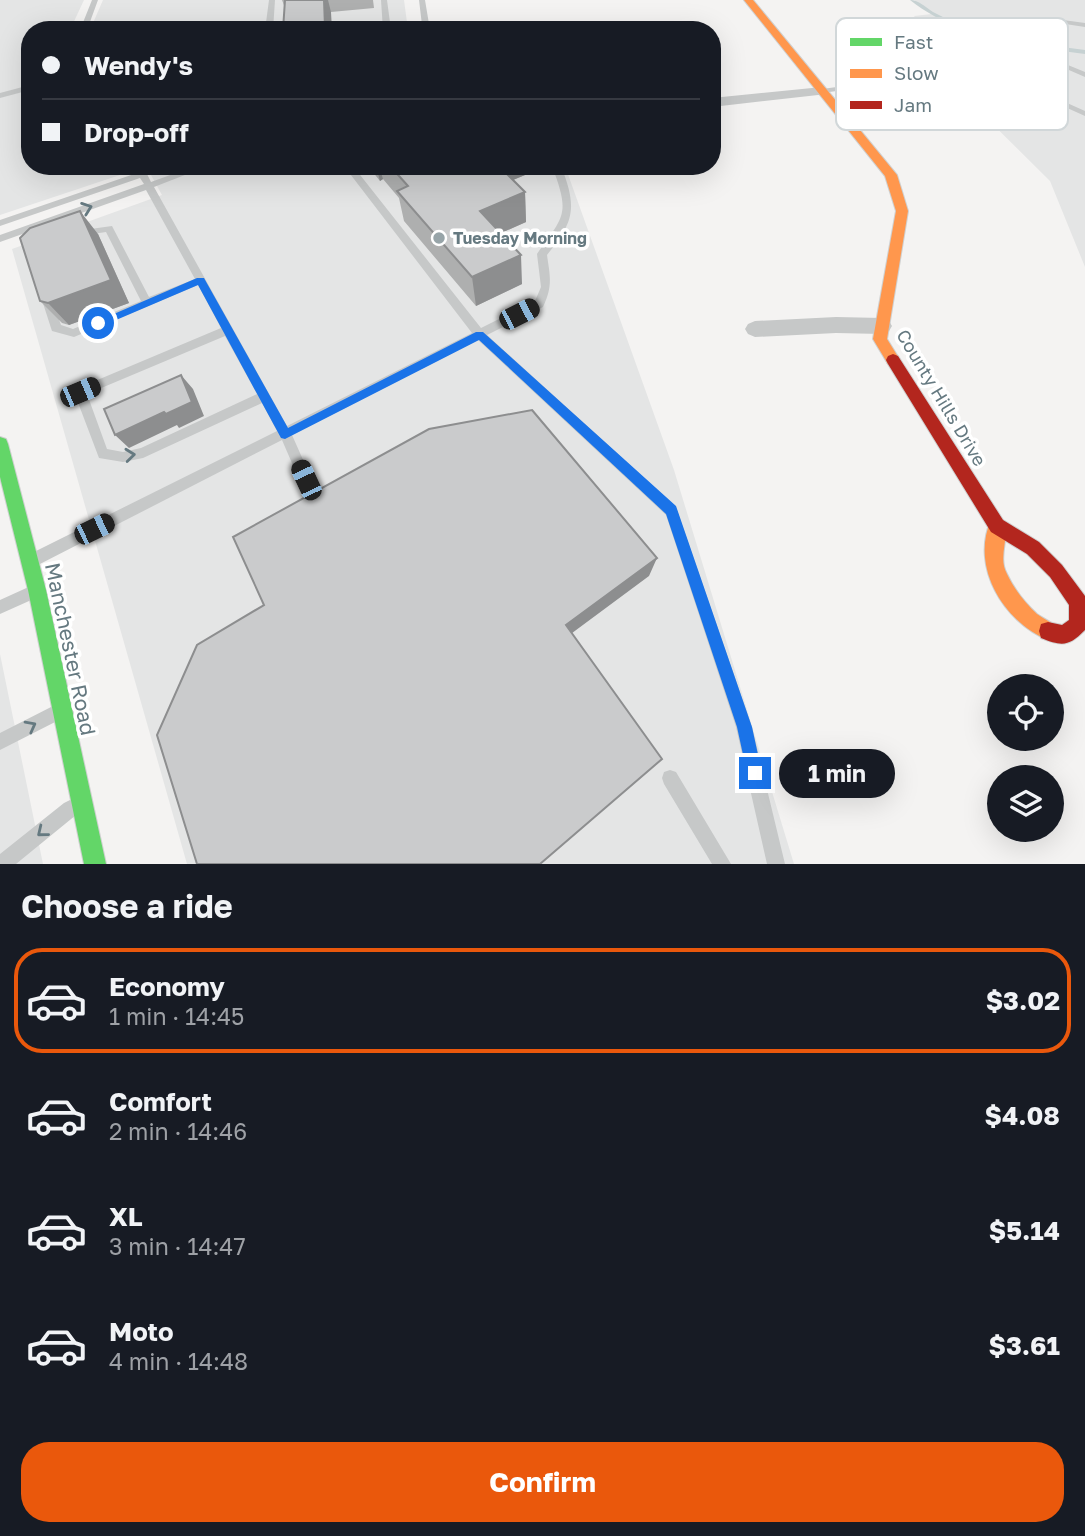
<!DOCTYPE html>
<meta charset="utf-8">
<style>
body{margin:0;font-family:"Golos Text",sans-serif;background:#242831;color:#f1f3f6;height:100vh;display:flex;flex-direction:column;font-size:26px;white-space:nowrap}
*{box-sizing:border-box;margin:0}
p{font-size:23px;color:#9ea1a6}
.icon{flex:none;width:38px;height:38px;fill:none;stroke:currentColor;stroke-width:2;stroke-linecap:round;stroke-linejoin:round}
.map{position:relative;height:864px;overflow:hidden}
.drawer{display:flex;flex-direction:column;background:#171b24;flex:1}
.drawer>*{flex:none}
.hud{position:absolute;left:21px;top:21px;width:700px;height:154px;border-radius:28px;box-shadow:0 7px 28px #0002;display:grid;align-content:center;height:154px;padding:0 21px;background:#171b24}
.fabs{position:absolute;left:987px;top:674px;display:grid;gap:14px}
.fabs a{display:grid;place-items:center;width:77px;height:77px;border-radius:50%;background:#171b24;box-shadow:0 7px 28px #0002;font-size:35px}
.end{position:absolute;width:32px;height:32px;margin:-16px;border:9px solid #1a73e8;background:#fff;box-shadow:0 0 0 4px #fff}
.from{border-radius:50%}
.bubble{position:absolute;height:49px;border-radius:24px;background:#171b24;box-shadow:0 7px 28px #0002;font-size:23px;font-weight:700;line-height:49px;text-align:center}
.car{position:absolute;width:21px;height:42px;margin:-21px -10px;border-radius:9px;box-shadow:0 0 5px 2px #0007;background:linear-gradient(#222 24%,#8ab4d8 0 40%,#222 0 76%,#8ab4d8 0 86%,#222 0)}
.hud b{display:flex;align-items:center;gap:24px;height:66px;font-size:26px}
.hud b+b{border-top:2px solid #363941}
.hud i{width:18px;height:18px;background:#f1f3f6}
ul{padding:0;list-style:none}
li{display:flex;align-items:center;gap:21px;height:105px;margin:0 14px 10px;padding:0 7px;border:4px solid transparent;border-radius:28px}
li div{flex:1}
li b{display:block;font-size:26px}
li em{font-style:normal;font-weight:700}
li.current{border-color:#ea580c}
li>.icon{width:63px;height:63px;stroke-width:1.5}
h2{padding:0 21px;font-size:32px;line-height:84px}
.button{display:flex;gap:14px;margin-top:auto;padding:14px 21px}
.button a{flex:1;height:80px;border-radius:28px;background:#ea580c;color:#fff;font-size:28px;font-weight:700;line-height:80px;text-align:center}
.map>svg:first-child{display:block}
</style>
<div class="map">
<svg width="1085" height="864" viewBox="0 0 1085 864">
<rect width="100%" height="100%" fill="#f4f3f2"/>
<path fill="#e4e5e5" d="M0 0H84L70 30H30V166H122L126 173 0 215Z
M103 0H404L408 30H90Z
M914 0H1085V267L1050 181 952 84 970 82 944 55 914 16 932 14Z
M146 166H565L674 470 794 864H187L12 249 162 195Z
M0 654 43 864H0Z"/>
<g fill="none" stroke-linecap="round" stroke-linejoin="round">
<path fill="#c6d1d2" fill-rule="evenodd" d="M910 0C919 0 925 7 933 12 946 19 960 24 973 29 1009 41 1048 45 1085 50V54C1025 46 959 39 910 0Z"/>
<g stroke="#cfd0d0" stroke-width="2">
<path id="fast" d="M0 437 6 439 8 444 46 590 106 864H84L28 590 0 477Z"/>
</g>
<g stroke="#cfd0d0" stroke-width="2">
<path id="slow" d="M744 0H753L897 175 908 211 887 339 900 360 898 364H888L873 339 896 211 885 176Z
M997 518 1003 520C1011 537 997 556 1007 574 1014 589 1025 603 1037 614 1045 620 1054 622 1057 631L1055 638 1048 640C1004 622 970 567 991 520Z"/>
</g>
<g stroke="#cfd0d0" stroke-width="2">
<path id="jam" d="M893 354 898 356 1003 520 1039 542 1062 565 1085 596V630C1069 646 1063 647 1041 638L1039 631 1041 624 1048 622 1062 625 1069 620V605L1050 577 1027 554 991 532 888 364 886 360 888 356Z"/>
</g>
<path fill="#c6c8c8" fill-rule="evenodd" d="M92 0H98L87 30H80Z
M269 0H275L273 30H265Z
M381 0H387L391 30H383Z
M419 0H425L429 24 433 27 496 21 500 23 496 25 428 30 422 25Z
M1041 17 1085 23V27L1039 20 1037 19Z
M1063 63 1085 72V77L1062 67 995 71 1085 111V116L985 71 822 93 818 91 822 89 985 67Z
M30 85V90L0 98V93Z
M134 166H143L151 182 195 166H208L154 187 287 426 472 333 344 166H353L481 328 535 301 541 287 537 254C565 215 570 214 552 166H561C577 207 575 221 547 255 550 276 553 286 543 307L487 335 676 507 752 727 785 864H767L736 727 666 515 478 340 292 435 312 480 311 484 306 486 301 484 282 440 38 565 33 567 28 565 26 560 28 555 277 431 262 403 143 458 123 462 99 458 74 392 76 389 221 328 198 285 74 337 52 331 51 328 41 297 46 293 51 297 61 325 73 329 141 301 106 232 79 236 76 235V231L112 226 149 297 195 279 146 190 0 242V235L144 184 140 178 0 226V220L137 173ZM225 336 257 394 141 448 123 452 107 449 87 394Z
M33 585 38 587 40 592 38 597 0 614V600Z
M55 705 61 707 63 713 61 719 0 750V733Z
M670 770 676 772 731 864H712L664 784 662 778 664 772Z
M70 800 76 803 79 809 76 815 16 864H0V854L64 803Z"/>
<path fill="#c6c8c8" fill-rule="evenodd" d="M822 87 829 91 827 94 712 107V98Z
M836 317 882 318 889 321 892 326 889 331 882 334 836 333 755 337 748 334 745 329 748 324 755 321Z"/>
<use href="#fast" fill="#63d668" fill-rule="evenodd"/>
<use href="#slow" fill="#ff974d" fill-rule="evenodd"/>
<use href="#jam" fill="#b3261e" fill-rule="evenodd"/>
</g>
<path fill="#aeafaf" d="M282 0H373L374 8 331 12 285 8Z
M368 166H542V168L513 180 525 192 526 222 501 233 522 284 476 306 404 221 399 198 383 179 380 181Z
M98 234 129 303 69 325 62 323 40 301Z"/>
<path fill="#8d8e8f" d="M324 0H328L331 12 332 30H325V27Z
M376 166H379L383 179 380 181Z
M491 166H542V168L493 188Z
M525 192 526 222 483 241 480 211Z
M80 211 98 234 129 303 69 325 48 303Z
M521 255 522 284 476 306 472 277Z
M181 375 193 389 204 416 179 428 177 425 129 448 115 435Z
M657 558 649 576 564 639 566 625Z"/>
<path fill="#cacbcc" stroke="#8d8e8f" stroke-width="2" d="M285 0H324L325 27 327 30H283Z
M390 166H499L525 192 480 211 521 255 472 277 397 191 408 186Z
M80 211 111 280 48 303 40 301 20 238 30 228Z
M181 375 192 402 166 414 164 412 115 435 104 409Z
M532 410 657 558 566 625 662 759 540 864H197L157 735 197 645 264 605 233 537 429 429Z"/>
<defs><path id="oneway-chevron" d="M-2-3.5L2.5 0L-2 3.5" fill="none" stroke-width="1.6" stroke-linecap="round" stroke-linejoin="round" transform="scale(1.75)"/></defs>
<g stroke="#657980">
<use href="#oneway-chevron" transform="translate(87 208) rotate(-20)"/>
<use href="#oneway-chevron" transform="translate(130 455) rotate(-6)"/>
<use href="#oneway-chevron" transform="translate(31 726) rotate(-28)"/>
<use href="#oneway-chevron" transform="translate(42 832) rotate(141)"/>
</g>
<path fill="#1a73e8" d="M197 278H204L288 428 476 332H483L676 506 752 727 762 773 760 778 755 780 749 778 747 773 737 727 666 514 479 340 285 439 281 438 198 285 102 326 98 327 93 323Z"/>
<circle fill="#97a4a8" stroke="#fff" stroke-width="2.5" cx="439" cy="238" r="7"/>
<g text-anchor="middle" stroke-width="7" stroke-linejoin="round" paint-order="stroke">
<g font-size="16" font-weight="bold" fill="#657980" stroke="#fff" text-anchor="start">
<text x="453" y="244">Tuesday Morning</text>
</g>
<g font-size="18" fill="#657980" stroke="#fff">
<text transform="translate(941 398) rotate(59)" y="6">County Hills Drive</text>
</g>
<g font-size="21" fill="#657980" stroke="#fff">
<text transform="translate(70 649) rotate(78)" y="7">Manchester Road</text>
</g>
</g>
<rect x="836" y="18" width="232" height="112" rx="10" fill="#fff" stroke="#d1d7d9" stroke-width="2"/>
<rect x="850" y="38" width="32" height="8" fill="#63d668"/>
<rect x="850" y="69" width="32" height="9" fill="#ff974d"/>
<rect x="850" y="101" width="32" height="8" fill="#b3261e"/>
<g font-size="19" fill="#657980">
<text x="894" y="49">Fast</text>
<text x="894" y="80">Slow</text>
<text x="894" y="112">Jam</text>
</g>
</svg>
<div class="fabs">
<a><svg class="icon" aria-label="locate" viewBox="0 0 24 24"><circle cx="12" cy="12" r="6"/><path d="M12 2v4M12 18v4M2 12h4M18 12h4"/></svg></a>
<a><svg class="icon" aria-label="layers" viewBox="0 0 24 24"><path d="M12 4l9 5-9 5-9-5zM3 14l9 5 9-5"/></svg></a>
</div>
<i class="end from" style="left:98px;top:323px"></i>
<i class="end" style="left:755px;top:773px"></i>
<div class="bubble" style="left:779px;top:749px;width:116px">1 min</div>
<i class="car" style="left:519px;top:314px;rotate:63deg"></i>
<i class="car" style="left:80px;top:392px;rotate:67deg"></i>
<i class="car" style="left:306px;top:480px;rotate:335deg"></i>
<i class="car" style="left:94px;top:529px;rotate:64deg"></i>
<div class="hud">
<b><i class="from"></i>Wendy's</b>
<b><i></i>Drop-off</b>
</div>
</div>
<section class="drawer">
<h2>Choose a ride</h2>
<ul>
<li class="current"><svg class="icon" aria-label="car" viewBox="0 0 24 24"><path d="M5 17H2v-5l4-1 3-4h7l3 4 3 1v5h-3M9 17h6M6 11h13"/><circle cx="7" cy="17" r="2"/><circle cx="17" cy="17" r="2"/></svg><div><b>Economy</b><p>1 min · 14:45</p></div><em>$3.02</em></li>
<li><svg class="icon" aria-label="car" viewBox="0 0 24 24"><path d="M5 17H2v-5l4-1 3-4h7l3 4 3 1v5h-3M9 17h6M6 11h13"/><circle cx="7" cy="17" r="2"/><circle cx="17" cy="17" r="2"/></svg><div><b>Comfort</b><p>2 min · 14:46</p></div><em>$4.08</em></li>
<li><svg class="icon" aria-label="car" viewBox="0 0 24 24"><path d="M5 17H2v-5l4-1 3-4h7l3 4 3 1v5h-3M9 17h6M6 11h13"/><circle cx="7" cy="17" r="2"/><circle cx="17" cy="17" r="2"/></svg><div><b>XL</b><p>3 min · 14:47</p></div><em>$5.14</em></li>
<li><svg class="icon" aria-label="car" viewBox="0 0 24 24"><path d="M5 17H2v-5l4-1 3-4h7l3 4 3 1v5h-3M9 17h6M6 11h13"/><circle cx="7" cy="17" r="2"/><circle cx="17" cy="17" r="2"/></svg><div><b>Moto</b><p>4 min · 14:48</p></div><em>$3.61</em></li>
</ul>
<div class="button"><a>Confirm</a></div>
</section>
